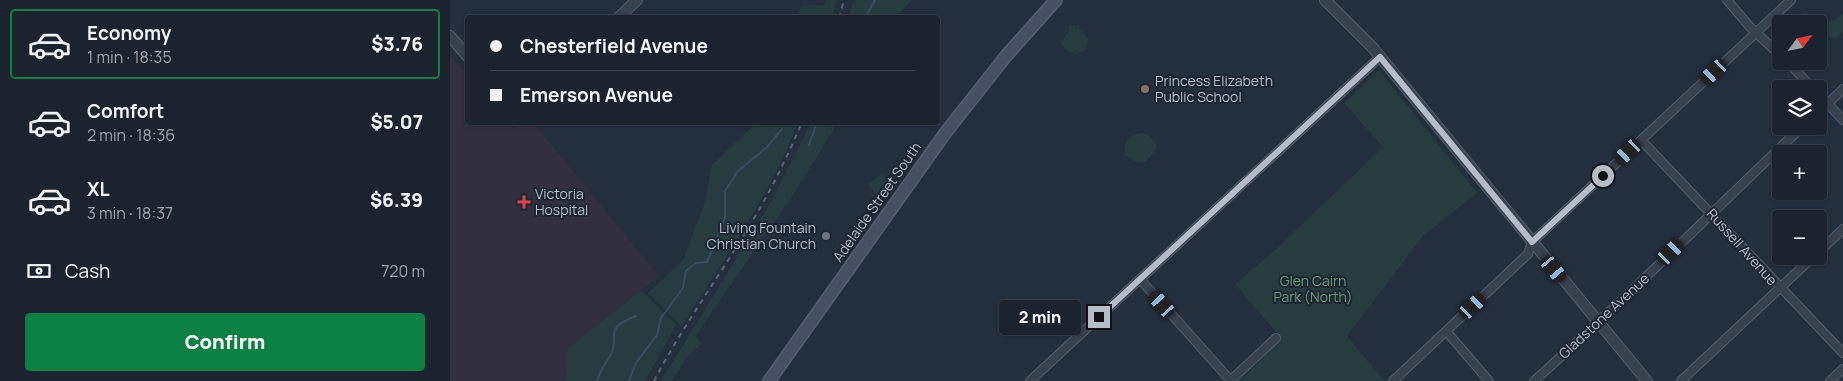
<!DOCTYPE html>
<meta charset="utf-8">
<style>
body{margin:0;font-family:Manrope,sans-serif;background:#282f3a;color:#f1f3f6;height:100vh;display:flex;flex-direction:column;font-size:19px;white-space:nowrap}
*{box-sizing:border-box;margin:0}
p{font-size:16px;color:#a0a4aa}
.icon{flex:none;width:28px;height:28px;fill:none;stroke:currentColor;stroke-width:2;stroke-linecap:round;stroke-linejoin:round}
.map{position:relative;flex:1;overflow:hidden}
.side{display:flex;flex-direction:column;background:#1b232e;width:450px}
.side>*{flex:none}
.guide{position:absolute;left:15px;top:15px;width:475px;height:110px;border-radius:5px;box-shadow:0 1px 4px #0004,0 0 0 1px #39404a;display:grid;align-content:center;height:110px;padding:0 25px;background:#1b232e}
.needle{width:32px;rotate:57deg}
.controls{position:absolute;left:1322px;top:15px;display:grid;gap:10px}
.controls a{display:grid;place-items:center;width:55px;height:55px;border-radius:5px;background:#1b232e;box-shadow:0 1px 4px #0004,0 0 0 1px #39404a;font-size:25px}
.end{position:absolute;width:22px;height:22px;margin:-11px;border:6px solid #b4bcc9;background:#111;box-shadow:0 0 0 2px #111}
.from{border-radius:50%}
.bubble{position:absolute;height:35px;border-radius:5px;background:#1b232e;box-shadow:0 1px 4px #0004,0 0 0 1px #39404a;font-size:16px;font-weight:800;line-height:35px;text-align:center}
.car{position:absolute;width:15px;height:30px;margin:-15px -8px;border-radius:6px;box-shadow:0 0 4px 1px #0007;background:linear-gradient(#222 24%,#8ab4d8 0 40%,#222 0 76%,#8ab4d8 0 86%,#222 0)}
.guide b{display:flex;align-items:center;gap:18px;height:48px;font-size:19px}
.guide b+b{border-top:1px solid #39404a}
.guide i{width:12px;height:12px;background:#f1f3f6}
ul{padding:9px 0 0;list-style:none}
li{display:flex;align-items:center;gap:15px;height:70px;margin:0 10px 8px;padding:0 15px;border:2px solid transparent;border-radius:5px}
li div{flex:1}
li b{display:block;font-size:19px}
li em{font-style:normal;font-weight:800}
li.active{border-color:#0b8043}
li>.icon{width:45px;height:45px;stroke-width:1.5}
.pay{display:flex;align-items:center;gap:12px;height:55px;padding:0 25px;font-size:19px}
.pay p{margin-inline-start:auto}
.cta{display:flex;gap:10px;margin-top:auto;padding:10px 25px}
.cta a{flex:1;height:58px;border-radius:5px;background:#0b8043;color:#fff;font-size:20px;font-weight:800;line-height:58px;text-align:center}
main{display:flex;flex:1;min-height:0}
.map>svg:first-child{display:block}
</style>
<main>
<section class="side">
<ul>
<li class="active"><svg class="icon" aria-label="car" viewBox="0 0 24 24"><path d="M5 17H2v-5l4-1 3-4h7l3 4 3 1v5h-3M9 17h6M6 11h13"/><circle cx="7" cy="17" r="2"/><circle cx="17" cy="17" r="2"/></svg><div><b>Economy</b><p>1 min · 18:35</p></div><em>$3.76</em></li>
<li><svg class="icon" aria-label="car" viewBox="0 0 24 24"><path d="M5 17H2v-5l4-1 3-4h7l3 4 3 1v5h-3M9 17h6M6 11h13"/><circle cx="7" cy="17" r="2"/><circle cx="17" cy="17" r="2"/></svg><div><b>Comfort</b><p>2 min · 18:36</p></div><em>$5.07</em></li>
<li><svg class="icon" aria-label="car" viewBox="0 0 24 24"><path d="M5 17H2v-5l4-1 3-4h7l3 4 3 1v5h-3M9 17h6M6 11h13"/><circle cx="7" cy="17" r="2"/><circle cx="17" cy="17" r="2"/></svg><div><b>XL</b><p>3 min · 18:37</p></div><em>$6.39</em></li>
</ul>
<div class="pay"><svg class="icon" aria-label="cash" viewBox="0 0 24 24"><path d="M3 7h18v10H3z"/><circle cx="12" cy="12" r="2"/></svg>Cash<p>720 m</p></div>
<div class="cta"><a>Confirm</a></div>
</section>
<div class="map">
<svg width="1393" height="381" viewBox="0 0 1393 381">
<rect width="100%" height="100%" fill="#242f3e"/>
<path fill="#32303f" d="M0 55 17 75 18 122 58 123 63 128 70 123H83L209 276 117 349 116 381H0Z"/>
<path fill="#263c3f" d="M376 0H387L382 17H348L351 6 374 5Z
M404 0H462L445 17H398Z
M1355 12 1377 24 1393 14V32L1386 38 1369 36V24H1345L1344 19Z
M629 25V29L639 39 635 50 626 55 616 50 611 44 619 30V26Z
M929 70 1027 193 973 236 897 336 934 381H790L831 338 785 284 823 252 933 147 894 103Z
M304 123H348C320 195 273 261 231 326L198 293 233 260 254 205 262 165 303 126Z
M361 123H387C345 197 293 265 246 336L252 344 238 356 222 381H211L320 203Z
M691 133C700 134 704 139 707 148L696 162 688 163 675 155C673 142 678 136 691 133Z
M432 173 443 187 415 227 412 226 422 212 416 206 427 195 418 184Z
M191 290 226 325 195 381H116L117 349Z"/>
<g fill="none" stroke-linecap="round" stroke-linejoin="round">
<path stroke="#394c67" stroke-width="2" d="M415 18 425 0
M359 145 367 122
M147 381C150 371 155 365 160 356 172 336 150 330 186 316
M179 381 186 363 207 335 211 318 233 288 236 271 246 263 257 262 275 218V191L288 171 316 148 332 129"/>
<g stroke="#565f6c" stroke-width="10">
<path id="minor" d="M1277 0 1300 27 1331 56
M1337 61 1363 89
M1369 94 1393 120
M1369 112 1393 89
M1191 140 1393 353
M1369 252 1393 229
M690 279 781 381
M996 331 1039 381
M580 381 930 57
M780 381 826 338
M943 381 1078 254 1082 242 1341 0
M1084 381C1176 299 1263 211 1353 126
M1231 381 1364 256
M1380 381 1393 369"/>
</g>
<g stroke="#565f6c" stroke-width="12">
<path id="tertiary" d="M875 0 923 48 1197 381
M168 18 187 0
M0 36 18 57"/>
</g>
<g stroke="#565f6c" stroke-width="14">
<path id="secondary" d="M319 381 496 132 556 56 606 0"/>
</g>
<use href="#minor" stroke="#38414e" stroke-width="8"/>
<use href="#tertiary" stroke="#38414e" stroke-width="10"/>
<use href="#secondary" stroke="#465061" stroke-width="11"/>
<path stroke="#5a6575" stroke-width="2" stroke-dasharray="5 5" stroke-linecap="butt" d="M389 18 394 0
M204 381C232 327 269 277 300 225 320 192 337 158 352 122"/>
</g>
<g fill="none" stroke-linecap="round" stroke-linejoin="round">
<path stroke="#b4bcc9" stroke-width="6" d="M649 317 930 57 1082 242 1153 176"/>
</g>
<circle fill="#8d6e63" stroke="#1d2633" stroke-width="2" cx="695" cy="89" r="5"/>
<path fill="#e0444e" stroke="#1d2633" stroke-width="2" d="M71.5 194.5h5v5h5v5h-5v5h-5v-5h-5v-5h5z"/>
<circle fill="#6b7280" stroke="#1d2633" stroke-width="2" cx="376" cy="236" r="5"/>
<g text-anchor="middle" stroke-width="4" stroke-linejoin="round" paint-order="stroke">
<g font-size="14" fill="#b4bcc9" stroke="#1d2633" text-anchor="start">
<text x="705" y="86">Princess Elizabeth<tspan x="705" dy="16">Public School</tspan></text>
<text x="85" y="199">Victoria<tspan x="85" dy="16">Hospital</tspan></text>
<text x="366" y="233" text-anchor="end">Living Fountain<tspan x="366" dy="16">Christian Church</tspan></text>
</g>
<g font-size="14" fill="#b4bcc9" stroke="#1d2633">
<text transform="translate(427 202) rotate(-55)" y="5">Adelaide Street South</text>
<text transform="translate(1292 247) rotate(48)" y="5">Russell Avenue</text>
<text transform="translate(1154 316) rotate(-43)" y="5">Gladstone Avenue</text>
</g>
<g font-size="14" fill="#6b9a76" stroke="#1d2633">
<text x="863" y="286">Glen Cairn<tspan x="863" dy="16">Park (North)</tspan></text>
</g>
</g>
</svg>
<div class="controls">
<a><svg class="needle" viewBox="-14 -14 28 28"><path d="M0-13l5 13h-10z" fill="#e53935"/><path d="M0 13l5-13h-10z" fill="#a0a4aa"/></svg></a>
<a><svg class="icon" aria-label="layers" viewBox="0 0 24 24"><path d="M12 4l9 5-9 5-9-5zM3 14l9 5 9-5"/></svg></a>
<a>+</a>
<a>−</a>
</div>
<i class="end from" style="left:1153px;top:176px"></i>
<i class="end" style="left:649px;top:317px"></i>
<div class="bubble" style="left:549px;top:300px;width:82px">2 min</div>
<i class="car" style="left:1264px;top:72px;rotate:227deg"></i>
<i class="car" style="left:1178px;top:152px;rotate:227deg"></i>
<i class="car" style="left:1221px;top:252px;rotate:46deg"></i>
<i class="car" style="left:1104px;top:269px;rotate:140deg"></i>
<i class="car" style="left:712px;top:304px;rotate:318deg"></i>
<i class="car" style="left:1023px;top:306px;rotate:47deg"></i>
<div class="guide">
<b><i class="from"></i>Chesterfield Avenue</b>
<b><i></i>Emerson Avenue</b>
</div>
</div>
</main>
